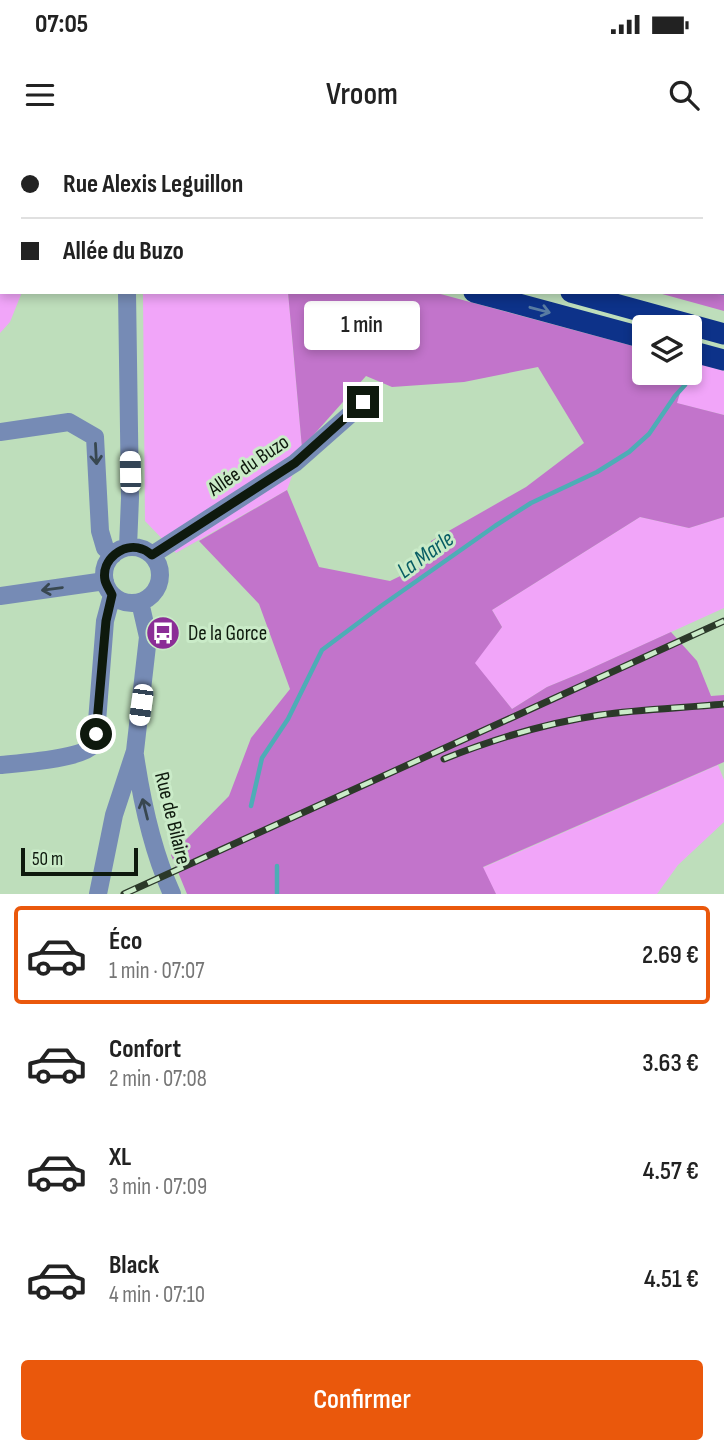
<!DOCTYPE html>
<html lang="fr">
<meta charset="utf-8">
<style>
body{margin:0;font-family:"Sofia Sans Condensed",sans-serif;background:#f2f2f2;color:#222;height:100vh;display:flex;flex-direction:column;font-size:26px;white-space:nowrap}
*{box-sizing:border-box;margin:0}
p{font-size:23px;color:#767676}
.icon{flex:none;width:38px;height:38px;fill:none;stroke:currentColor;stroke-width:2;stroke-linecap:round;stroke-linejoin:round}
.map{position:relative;height:754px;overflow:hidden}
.drawer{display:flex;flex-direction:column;background:#fff;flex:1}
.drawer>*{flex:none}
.guide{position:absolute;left:0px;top:0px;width:724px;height:154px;box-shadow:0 4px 10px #0003;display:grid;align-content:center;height:154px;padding:0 21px;background:#fff}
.buttons{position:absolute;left:632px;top:175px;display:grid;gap:14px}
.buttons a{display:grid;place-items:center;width:70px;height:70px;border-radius:7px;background:#fff;box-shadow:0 4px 10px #0003;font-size:35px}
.scale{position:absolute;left:21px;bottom:18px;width:117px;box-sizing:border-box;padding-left:7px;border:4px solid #0e190d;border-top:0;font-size:19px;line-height:24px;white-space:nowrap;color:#0e190d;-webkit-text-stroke:5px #caebc8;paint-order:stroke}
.end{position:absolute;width:32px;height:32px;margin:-16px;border:9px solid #0e190d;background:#fff;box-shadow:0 0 0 4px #fff}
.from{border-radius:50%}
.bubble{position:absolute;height:49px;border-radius:7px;background:#fff;box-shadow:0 4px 10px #0003;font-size:23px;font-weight:600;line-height:49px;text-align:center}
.car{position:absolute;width:21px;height:42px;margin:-21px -10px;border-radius:9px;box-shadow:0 0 5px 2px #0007;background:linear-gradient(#fff 24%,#345 0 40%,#fff 0 76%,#345 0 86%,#fff 0)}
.guide b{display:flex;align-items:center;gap:24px;height:66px;font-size:26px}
.guide b+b{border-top:2px solid #e0e0e0}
.guide i{width:18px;height:18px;background:#222}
ul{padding:12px 0 0;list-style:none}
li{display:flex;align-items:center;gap:21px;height:98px;margin:0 14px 10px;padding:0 7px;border:4px solid transparent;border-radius:7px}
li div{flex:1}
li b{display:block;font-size:26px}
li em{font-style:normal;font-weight:600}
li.on{border-color:#ea580c}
li>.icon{width:63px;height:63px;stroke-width:1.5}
.button{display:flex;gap:14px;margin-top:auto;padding:14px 21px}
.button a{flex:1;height:80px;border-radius:7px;background:#ea580c;color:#fff;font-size:28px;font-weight:600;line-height:80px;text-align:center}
.status{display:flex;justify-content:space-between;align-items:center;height:49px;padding:0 35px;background:#fff;direction:ltr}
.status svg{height:19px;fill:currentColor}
header{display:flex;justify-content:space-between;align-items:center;height:91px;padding:0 21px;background:#fff;font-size:32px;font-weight:600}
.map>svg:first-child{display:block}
</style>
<div class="status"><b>07:05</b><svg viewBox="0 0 49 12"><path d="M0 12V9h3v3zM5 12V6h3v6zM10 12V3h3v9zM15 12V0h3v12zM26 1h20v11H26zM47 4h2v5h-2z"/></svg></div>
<header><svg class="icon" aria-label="menu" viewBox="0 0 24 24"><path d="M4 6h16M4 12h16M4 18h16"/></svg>Vroom<svg class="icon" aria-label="search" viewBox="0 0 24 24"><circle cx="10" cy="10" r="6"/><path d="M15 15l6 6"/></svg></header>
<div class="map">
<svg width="724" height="754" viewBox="0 0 724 754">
<rect width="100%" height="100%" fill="#bedebb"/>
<path fill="#f1a5f9" d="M133 0H398V2H133Z
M0 49H2V152H22L10 182 0 193Z
M143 152H288L302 308 287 350 176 413 145 381Z
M690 221 724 231V275L676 263 686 233H690Z
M640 377 689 388 724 377V468L581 533 547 547 512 569 474 523 502 487 492 470Z
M718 625 724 640V682L678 725 657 754H496L482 728Z"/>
<path fill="#c274cb" d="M724 110V171L655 152H723Z
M288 152H433L644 209V233H686L677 263 724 275V377L689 388 640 377 492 470 502 487 475 523 512 569 547 547 581 533 671 492 697 521 711 556 724 555V622L483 727 496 754H187L171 715 229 656 251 598 290 549 259 464 199 401 287 350 319 427 390 441 427 423 431 401 526 347 584 303 538 227 464 242 392 247 366 236 302 308Z"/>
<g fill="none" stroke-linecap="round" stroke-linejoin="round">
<path stroke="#4dadb6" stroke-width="4.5" d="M695 0 696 2
M723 30 724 32
M251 666 262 618 288 579 322 510 381 466 495 386 531 363 597 332 629 312 649 294 675 256 685 245
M277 726V754"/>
<path stroke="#768bb5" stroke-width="18" d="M113 0 114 2
M283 0 285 2
M433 2 434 0
M723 146H724
M127 152 130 358 128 407
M0 292 69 282 95 297 100 391 105 408 113 415
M104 435a28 28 0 1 1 56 0a28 28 0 1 1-56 0Z
M152 415 295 323 363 263
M0 456 105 441
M135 615C142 663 152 710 172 754
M0 625C19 623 82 619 93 605 93 604 96 595 96 594L105 481 112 455
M98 754 114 675 135 611 148 497 140 462"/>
<path stroke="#0d3289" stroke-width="21" d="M0 11H2
M0 36H2
M474 152 644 198
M571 152 724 194
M690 211 724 220"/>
<g stroke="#2b3929" stroke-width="7">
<path id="rail" d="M444 619C494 599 546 583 600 575 641 569 683 568 724 564
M124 754 724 481"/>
</g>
<use href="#rail" stroke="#caebc8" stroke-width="4.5" stroke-dasharray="13" stroke-linecap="butt"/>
</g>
<defs><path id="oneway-shaft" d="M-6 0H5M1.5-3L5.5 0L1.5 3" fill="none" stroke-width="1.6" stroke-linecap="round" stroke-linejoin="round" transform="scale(1.75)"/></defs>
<use stroke="#597ca2" href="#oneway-shaft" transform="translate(540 170) rotate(15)"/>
<g stroke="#384750">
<use href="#oneway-shaft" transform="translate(96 314) rotate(87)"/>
<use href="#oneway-shaft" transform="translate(52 449) rotate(172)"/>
<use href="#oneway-shaft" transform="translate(145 669) rotate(-104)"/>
</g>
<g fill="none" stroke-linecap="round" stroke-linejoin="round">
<path stroke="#0e190d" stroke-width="9" d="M96 594 106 481 112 455C110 450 106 445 105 440 101 420 123 402 142 409 146 410 149 413 152 415L295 323 363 262"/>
</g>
<defs>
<g id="bus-disc" transform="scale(1.75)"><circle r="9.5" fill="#8b2d96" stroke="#caebc8"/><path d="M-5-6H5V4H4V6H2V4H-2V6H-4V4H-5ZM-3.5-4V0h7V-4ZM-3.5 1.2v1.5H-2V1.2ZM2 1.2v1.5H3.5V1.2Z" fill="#fff"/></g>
</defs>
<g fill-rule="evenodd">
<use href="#bus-disc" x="163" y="493"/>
</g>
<g text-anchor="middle" stroke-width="6" stroke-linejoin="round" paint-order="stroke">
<g font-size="21" fill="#0e190d" stroke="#caebc8">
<text transform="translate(248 325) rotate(-34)" y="7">Allée du Buzo</text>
<text transform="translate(173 678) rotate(76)" y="7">Rue de Bilaire</text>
</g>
<g font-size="21" fill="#0e190d" stroke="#caebc8" text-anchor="start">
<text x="188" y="500">De la Gorce</text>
</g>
<g font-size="23" font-style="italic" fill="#085d64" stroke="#caebc8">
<text transform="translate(425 414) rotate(-36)" y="8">La Marle</text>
</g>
</g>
</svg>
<div class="buttons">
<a><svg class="icon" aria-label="layers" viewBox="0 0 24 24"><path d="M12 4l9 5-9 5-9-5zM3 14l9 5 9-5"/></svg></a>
</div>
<div class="scale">50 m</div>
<i class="end from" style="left:96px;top:594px"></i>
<i class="end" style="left:363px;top:262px"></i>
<div class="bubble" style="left:304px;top:161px;width:116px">1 min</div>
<i class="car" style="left:130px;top:332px;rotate:359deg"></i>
<i class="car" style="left:141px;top:565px;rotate:188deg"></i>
<div class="guide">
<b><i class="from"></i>Rue Alexis Leguillon</b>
<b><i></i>Allée du Buzo</b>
</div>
</div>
<section class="drawer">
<ul>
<li class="on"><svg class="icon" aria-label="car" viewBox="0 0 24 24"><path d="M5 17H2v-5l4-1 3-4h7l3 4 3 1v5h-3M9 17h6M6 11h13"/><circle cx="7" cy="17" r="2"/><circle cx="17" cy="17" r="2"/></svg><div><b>Éco</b><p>1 min · 07:07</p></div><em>2.69 €</em></li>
<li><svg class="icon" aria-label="car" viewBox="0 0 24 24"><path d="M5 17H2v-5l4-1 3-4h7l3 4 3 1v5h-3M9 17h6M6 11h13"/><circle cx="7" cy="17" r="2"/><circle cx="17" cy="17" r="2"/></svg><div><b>Confort</b><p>2 min · 07:08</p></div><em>3.63 €</em></li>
<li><svg class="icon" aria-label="car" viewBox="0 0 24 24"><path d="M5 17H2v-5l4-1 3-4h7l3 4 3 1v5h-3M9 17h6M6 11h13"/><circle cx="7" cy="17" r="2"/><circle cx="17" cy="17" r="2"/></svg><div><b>XL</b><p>3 min · 07:09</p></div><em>4.57 €</em></li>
<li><svg class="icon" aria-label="car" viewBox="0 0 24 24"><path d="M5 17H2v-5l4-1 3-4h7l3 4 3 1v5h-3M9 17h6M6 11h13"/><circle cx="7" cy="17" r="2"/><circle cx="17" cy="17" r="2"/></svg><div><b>Black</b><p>4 min · 07:10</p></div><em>4.51 €</em></li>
</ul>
<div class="button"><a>Confirmer</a></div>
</section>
